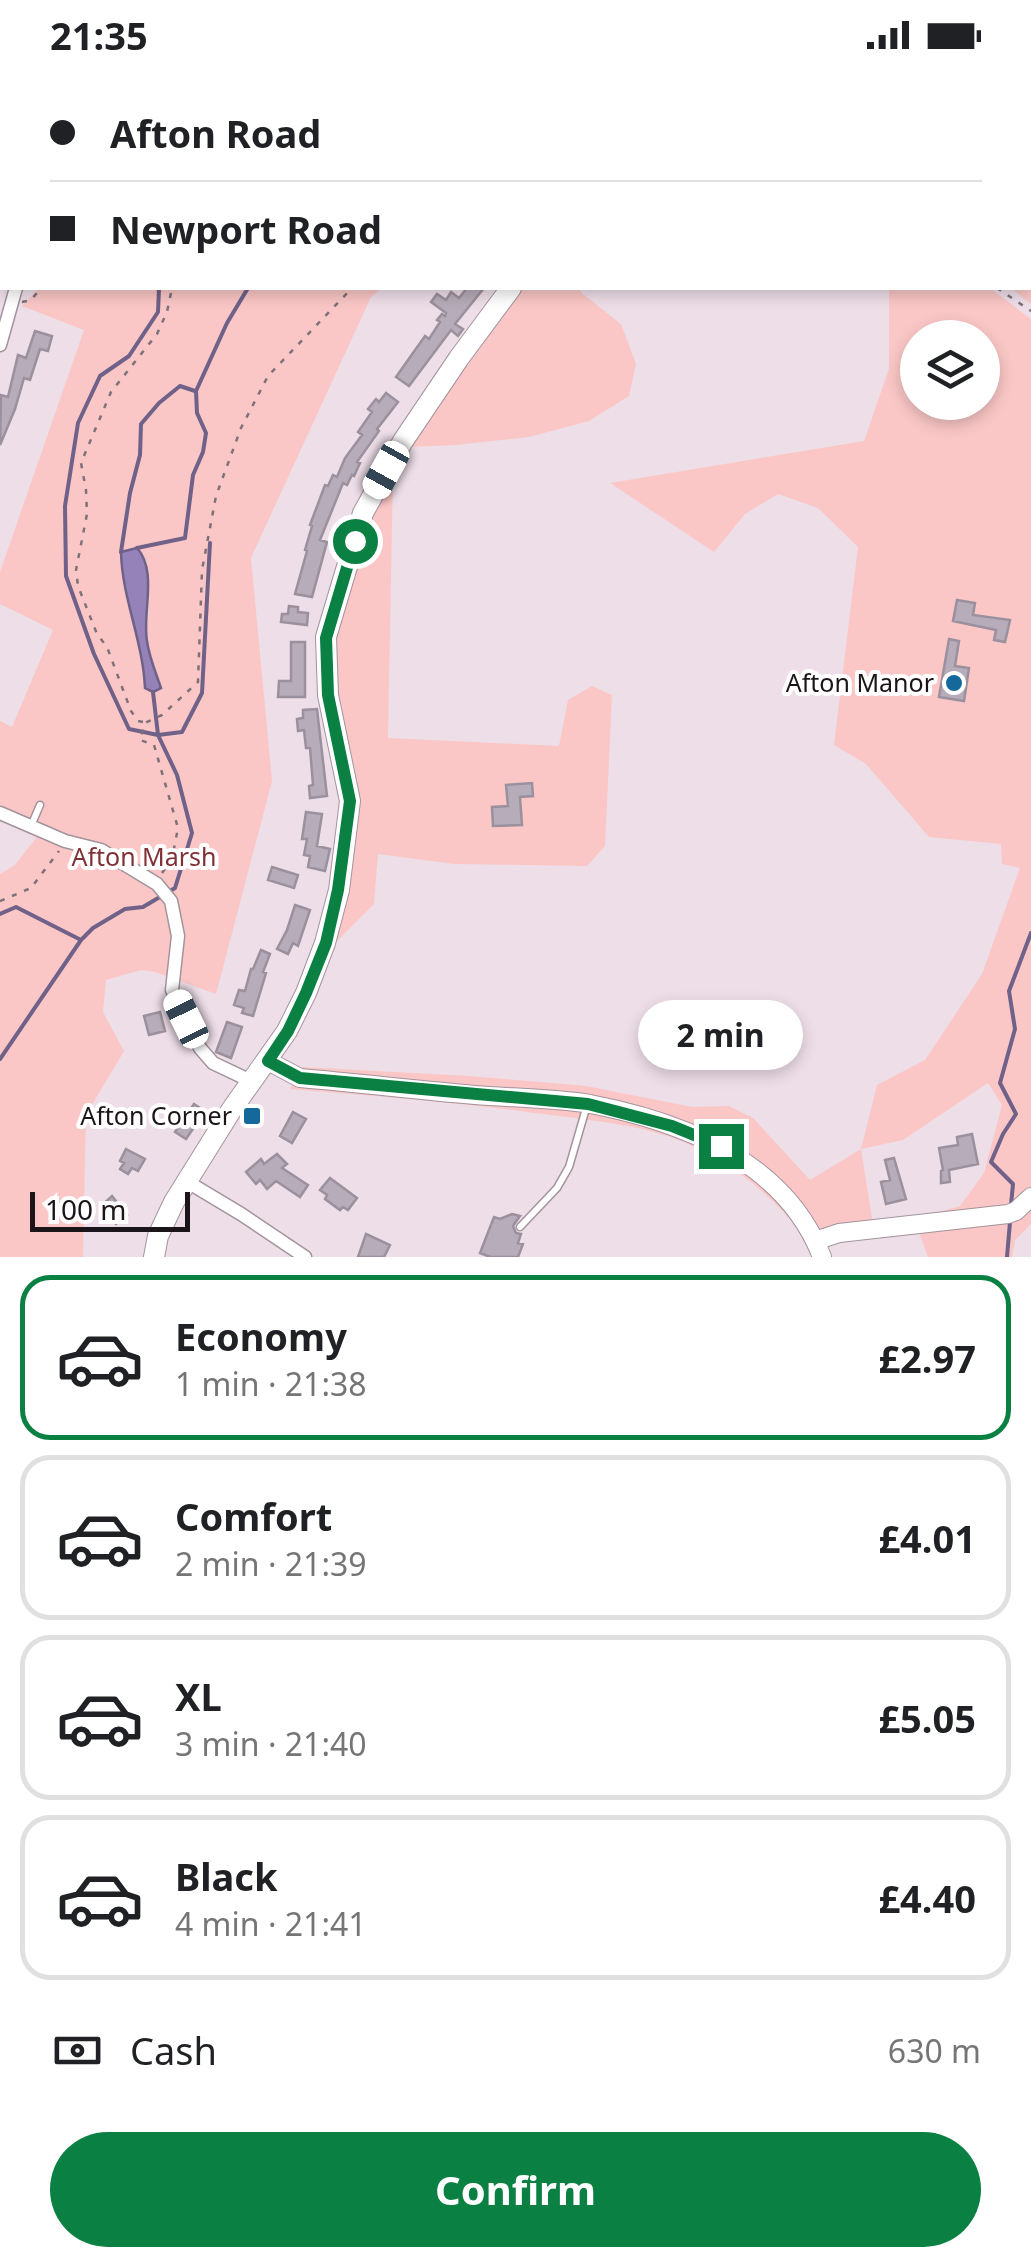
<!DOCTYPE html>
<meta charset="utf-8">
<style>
body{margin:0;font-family:"Noto Sans",sans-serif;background:#f6f6f6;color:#202124;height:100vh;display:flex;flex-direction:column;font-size:38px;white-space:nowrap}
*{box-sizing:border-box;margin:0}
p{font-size:32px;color:#757577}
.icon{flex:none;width:55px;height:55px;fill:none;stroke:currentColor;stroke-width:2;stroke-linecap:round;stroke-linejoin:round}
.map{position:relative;height:1187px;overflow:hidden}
.panel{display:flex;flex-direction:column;background:#fff;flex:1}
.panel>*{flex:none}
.hud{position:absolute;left:0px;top:0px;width:1032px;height:220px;box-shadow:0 5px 15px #0003;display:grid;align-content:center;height:220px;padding:0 50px;background:#fff}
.fabs{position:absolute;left:900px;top:250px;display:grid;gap:20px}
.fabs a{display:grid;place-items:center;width:100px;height:100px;border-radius:50%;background:#fff;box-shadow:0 5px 15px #0003;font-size:50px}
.scale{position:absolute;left:30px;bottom:25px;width:160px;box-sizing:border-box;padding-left:10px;border:5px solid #1b1519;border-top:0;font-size:28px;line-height:35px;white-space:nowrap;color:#1b1519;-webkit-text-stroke:8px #fff;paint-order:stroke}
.end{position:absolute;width:45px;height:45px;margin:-22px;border:12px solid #0b8043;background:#fff;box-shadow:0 0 0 5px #fff}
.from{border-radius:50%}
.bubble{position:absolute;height:70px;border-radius:35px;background:#fff;box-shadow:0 5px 15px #0003;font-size:32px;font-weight:700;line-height:70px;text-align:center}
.car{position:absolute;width:30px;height:60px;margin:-30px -15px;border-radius:12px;box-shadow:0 0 8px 2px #0007;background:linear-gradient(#fff 24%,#345 0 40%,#fff 0 76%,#345 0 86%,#fff 0)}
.hud b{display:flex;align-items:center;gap:35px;height:95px;font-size:38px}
.hud b+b{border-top:2px solid #e0e0e0}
.hud i{width:25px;height:25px;background:#202124}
ul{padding:18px 0 0;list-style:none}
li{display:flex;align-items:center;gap:30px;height:165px;margin:0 20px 15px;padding:0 30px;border:5px solid #e0e0e0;border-radius:30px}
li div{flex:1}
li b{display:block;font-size:38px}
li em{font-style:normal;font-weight:700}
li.on{border-color:#0b8043}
li>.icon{width:90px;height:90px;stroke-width:1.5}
.pay{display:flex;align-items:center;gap:25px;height:110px;padding:0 50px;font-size:38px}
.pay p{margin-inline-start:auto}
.cta{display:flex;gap:20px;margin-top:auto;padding:20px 50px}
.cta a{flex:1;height:115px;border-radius:60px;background:#0b8043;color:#fff;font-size:40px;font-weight:700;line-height:115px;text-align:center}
.status{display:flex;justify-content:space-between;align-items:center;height:70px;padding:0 50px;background:#fff;direction:ltr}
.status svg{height:28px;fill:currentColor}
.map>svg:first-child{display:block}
</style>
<div class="status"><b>21:35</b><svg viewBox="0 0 49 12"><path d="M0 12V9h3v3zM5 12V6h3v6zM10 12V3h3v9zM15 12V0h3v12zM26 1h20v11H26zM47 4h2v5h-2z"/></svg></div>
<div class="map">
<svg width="1031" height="1187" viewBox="0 0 1031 1187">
<rect width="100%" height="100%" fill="#eedee8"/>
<path fill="#fac7c6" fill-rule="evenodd" d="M241 0H612L632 2H239Z
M821 0H1031V234L1011 218H1030V2H823Z
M39 218H382L371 227 251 488 272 711 216 924 155 902 141 900 106 910 103 942 124 981 86 1045 83 1187H0V804L15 795 43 759 0 740V651L12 657 53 560 0 534V502L84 260 22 236ZM146 488 149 538 146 568 160 617H145L140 577 129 530Z
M524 218H578L583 224 621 254 636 294 629 326 589 351 529 367 456 375 408 377 463 295Z
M889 218H990L1031 249V1154L1015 1170 1012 1187H928L914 1149 960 1136 984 1103 1002 1035 988 1013 903 1070 861 1079 873 1155 804 1166C771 1123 722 1084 670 1067 632 1054 589 1050 550 1045 463 1033 377 1026 290 1019L302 997 469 1006 586 1016 692 1037 729 1036 753 1048 810 1110 861 1079 877 1015 925 990 982 904 1020 798 1002 794 1001 774 929 767 866 694 834 675 858 477 818 438 778 424 745 444 714 482 610 413 864 371 889 299ZM918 268H982V332H918Z
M393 402 388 668 559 676 568 630 592 616 612 625 605 776 587 796 454 794 378 784 374 834 331 877 343 822 337 623 333 566 367 446Z"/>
<path fill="#9582b8" stroke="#706188" stroke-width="2.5" d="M137 478C158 501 142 544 147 571 149 587 156 603 161 618L153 622 145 618C143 571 122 528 121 482Z"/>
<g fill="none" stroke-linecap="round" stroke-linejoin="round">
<path stroke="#706188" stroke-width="4" d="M871 0 873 2
M333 2 338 0
M700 2 707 0
M1030 149 1031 150
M159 218 158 242 129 286 100 306 78 353 65 436 66 506 94 584 129 659 158 665 182 662 202 623 210 473
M137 478 185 468 193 405 203 382 206 363 197 343 196 321 227 253 248 218
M121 482 130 423 140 385 141 354 159 333 180 316 195 321
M0 844 16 837 81 870
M0 989 81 870 93 858 125 839 143 837 175 818 192 763 177 705 158 665 153 622
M1011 1135 1013 1114 991 1092 1003 1064 1016 1044 1000 1013 1015 959 1009 921 1031 863
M1007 1187 1010 1152"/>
</g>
<path fill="#b7acb9" stroke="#9b909d" stroke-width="2.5" d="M467 218H484L455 254 463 259 458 266 451 260 409 316 396 307 425 266 429 269 440 252 437 250 442 244 445 246 446 243 431 232 437 224 446 230 451 222 459 228Z
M35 261 52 266 48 281 40 279 30 310 24 308 15 339 0 375 1 325 8 327 18 285 26 288Z
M386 323 398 332 377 359 379 361 357 392 360 393 354 406 352 405 347 415 343 413 320 470 327 472 312 527 295 524 307 481 305 480 312 456 310 455 325 415 328 416 333 405 337 407 345 388 362 365 358 362 372 342 368 339 376 329 379 332Z
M957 530 975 533 973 545 1010 550 1005 572 994 570 996 560 953 551Z
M289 536 298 537V542L308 543 307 555 281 552 282 544H288Z
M949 569 959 571 955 596 969 598 964 631 939 627Z
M291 572H305V627H278L279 611H291Z
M317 639 327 726 310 728 309 716 313 715 310 678H306L304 660 298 661 297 649 303 648V640Z
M532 713 533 726 520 727 522 755 493 756 492 737 508 736 506 715Z
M306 742 322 744 317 776 330 779 325 801 308 797 310 786 304 785 307 769H302Z
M272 797 298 805 294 818 268 810Z
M295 835 310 840 298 876 293 873 288 884 277 879 287 860Z
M261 880 270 884 263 902 266 903 253 946 242 943 244 938 234 935 239 920 245 921 251 899H253Z
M160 942 165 961 149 965 144 946Z
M227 952 242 957 231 988 216 982Z
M194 1034 205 1041 186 1069 175 1062Z
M293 1042 306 1049 292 1073 280 1066Z
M972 1064 978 1094 949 1100 950 1112 941 1113V1101L943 1100 939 1078 958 1075 957 1067Z
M126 1079 145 1089 138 1101 132 1098 128 1104 120 1099 124 1093 120 1091Z
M277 1084 287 1094 282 1098 308 1115 300 1127 276 1111 267 1119 260 1110 256 1114 246 1102 261 1089 264 1094Z
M894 1088 906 1129 886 1134 881 1112 890 1110 885 1090Z
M330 1108 357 1128 348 1140 343 1137 340 1140 325 1129 327 1125 320 1120Z
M112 1126 127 1145 116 1154 101 1136Z
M512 1144 520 1146 513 1156 516 1163 521 1164 518 1173 523 1174 518 1187H490L480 1183 494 1147 500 1149Z
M366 1164 390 1175 384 1187H358Z"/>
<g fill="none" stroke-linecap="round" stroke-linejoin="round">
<g stroke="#a3939d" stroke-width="9">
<path id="lane" d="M31 756 40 735
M520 1157 557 1118 569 1097 587 1035"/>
</g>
<g stroke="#a3939d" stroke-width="15">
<path id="street" d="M0 159 2 162
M0 275 16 218
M0 743 65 771 101 780 157 814 171 831 178 866 172 920 200 978 213 993 253 1012
M186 1111 241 1144 305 1187"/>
</g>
<g stroke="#a3939d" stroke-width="20">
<path id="secondary" d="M268 991 300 1008C358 1013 417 1020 475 1025 513 1028 553 1028 590 1034 684 1052 785 1091 822 1187
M815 1171 839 1163 1008 1144 1016 1141 1031 1127"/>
</g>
<g stroke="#a3939d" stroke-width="22">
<path id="primary" d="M640 2 641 0
M154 1187 158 1166 174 1132 232 1039 287 961 306 923 325 873 339 820 350 731 328 625 326 567 363 443 403 371 459 288 511 218"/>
</g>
<path stroke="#7d7279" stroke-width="2.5" stroke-dasharray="5 8" stroke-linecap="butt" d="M812 0 814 2
M863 0 865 2
M885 0 887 2
M233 2 235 0
M680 2 687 0
M1030 142 1031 143
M1030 160 1031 161
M997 218 1031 241
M22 232 31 230 41 218
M143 652 138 651 131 641 107 577 97 564 78 516 76 500 87 444 86 420 81 393 111 322 157 264 167 242 172 218
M162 803 172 789 178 758 154 675 140 670 145 653 162 645 198 612 202 500 216 426 241 358 268 306 352 218
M0 831 31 818 59 781"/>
<use href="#lane" stroke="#fff" stroke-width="6"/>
<use href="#street" stroke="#fff" stroke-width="12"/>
<use href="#secondary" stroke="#fff" stroke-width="18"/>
<use href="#primary" stroke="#fff" stroke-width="20"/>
</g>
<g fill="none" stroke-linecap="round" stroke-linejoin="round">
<path stroke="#0b8043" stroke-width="12" d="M355 471 326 568 328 625 350 731 338 820 326 873 306 923 288 961 268 991 300 1008 588 1034 672 1056 721 1076"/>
</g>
<g fill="#15699a" stroke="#fff" stroke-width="4">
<circle cx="954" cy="613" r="10"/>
<rect x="242" y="1036" width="20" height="20" rx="5"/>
</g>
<g text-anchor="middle" stroke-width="8" stroke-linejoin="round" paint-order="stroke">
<g font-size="25" fill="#1b1519" stroke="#fff" text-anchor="end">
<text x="934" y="622">Afton Manor</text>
<text x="232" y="1055">Afton Corner</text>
</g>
<g font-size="25" fill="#802f34" stroke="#fff">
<text x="144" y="796">Afton Marsh</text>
</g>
</g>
</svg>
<div class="fabs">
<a><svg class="icon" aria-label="layers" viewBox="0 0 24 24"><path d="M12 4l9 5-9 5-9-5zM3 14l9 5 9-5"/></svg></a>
</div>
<div class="scale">100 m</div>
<i class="end from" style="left:355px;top:471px"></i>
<i class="end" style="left:721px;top:1076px"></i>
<div class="bubble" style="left:638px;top:930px;width:165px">2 min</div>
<i class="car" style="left:386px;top:400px;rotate:209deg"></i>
<i class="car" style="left:186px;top:949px;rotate:334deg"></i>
<div class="hud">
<b><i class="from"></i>Afton Road</b>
<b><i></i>Newport Road</b>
</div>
</div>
<section class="panel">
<ul>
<li class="on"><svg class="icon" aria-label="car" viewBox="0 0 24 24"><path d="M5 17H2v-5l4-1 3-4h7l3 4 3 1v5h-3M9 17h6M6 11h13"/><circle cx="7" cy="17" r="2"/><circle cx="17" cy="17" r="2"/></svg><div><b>Economy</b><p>1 min · 21:38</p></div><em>£2.97</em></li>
<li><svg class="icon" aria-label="car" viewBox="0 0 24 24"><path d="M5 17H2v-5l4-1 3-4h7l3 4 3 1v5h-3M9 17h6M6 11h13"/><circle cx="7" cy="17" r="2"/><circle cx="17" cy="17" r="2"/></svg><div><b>Comfort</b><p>2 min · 21:39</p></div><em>£4.01</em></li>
<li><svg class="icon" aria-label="car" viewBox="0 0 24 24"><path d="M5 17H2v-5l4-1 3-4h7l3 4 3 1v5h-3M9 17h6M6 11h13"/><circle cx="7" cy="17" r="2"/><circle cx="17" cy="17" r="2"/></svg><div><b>XL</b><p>3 min · 21:40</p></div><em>£5.05</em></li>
<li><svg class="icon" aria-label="car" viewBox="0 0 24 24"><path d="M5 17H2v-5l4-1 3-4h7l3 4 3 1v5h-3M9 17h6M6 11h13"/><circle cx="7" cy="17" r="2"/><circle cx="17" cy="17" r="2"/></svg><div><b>Black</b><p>4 min · 21:41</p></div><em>£4.40</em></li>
</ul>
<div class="pay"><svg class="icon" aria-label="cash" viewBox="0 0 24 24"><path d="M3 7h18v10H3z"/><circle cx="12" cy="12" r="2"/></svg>Cash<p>630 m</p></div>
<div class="cta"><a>Confirm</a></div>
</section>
